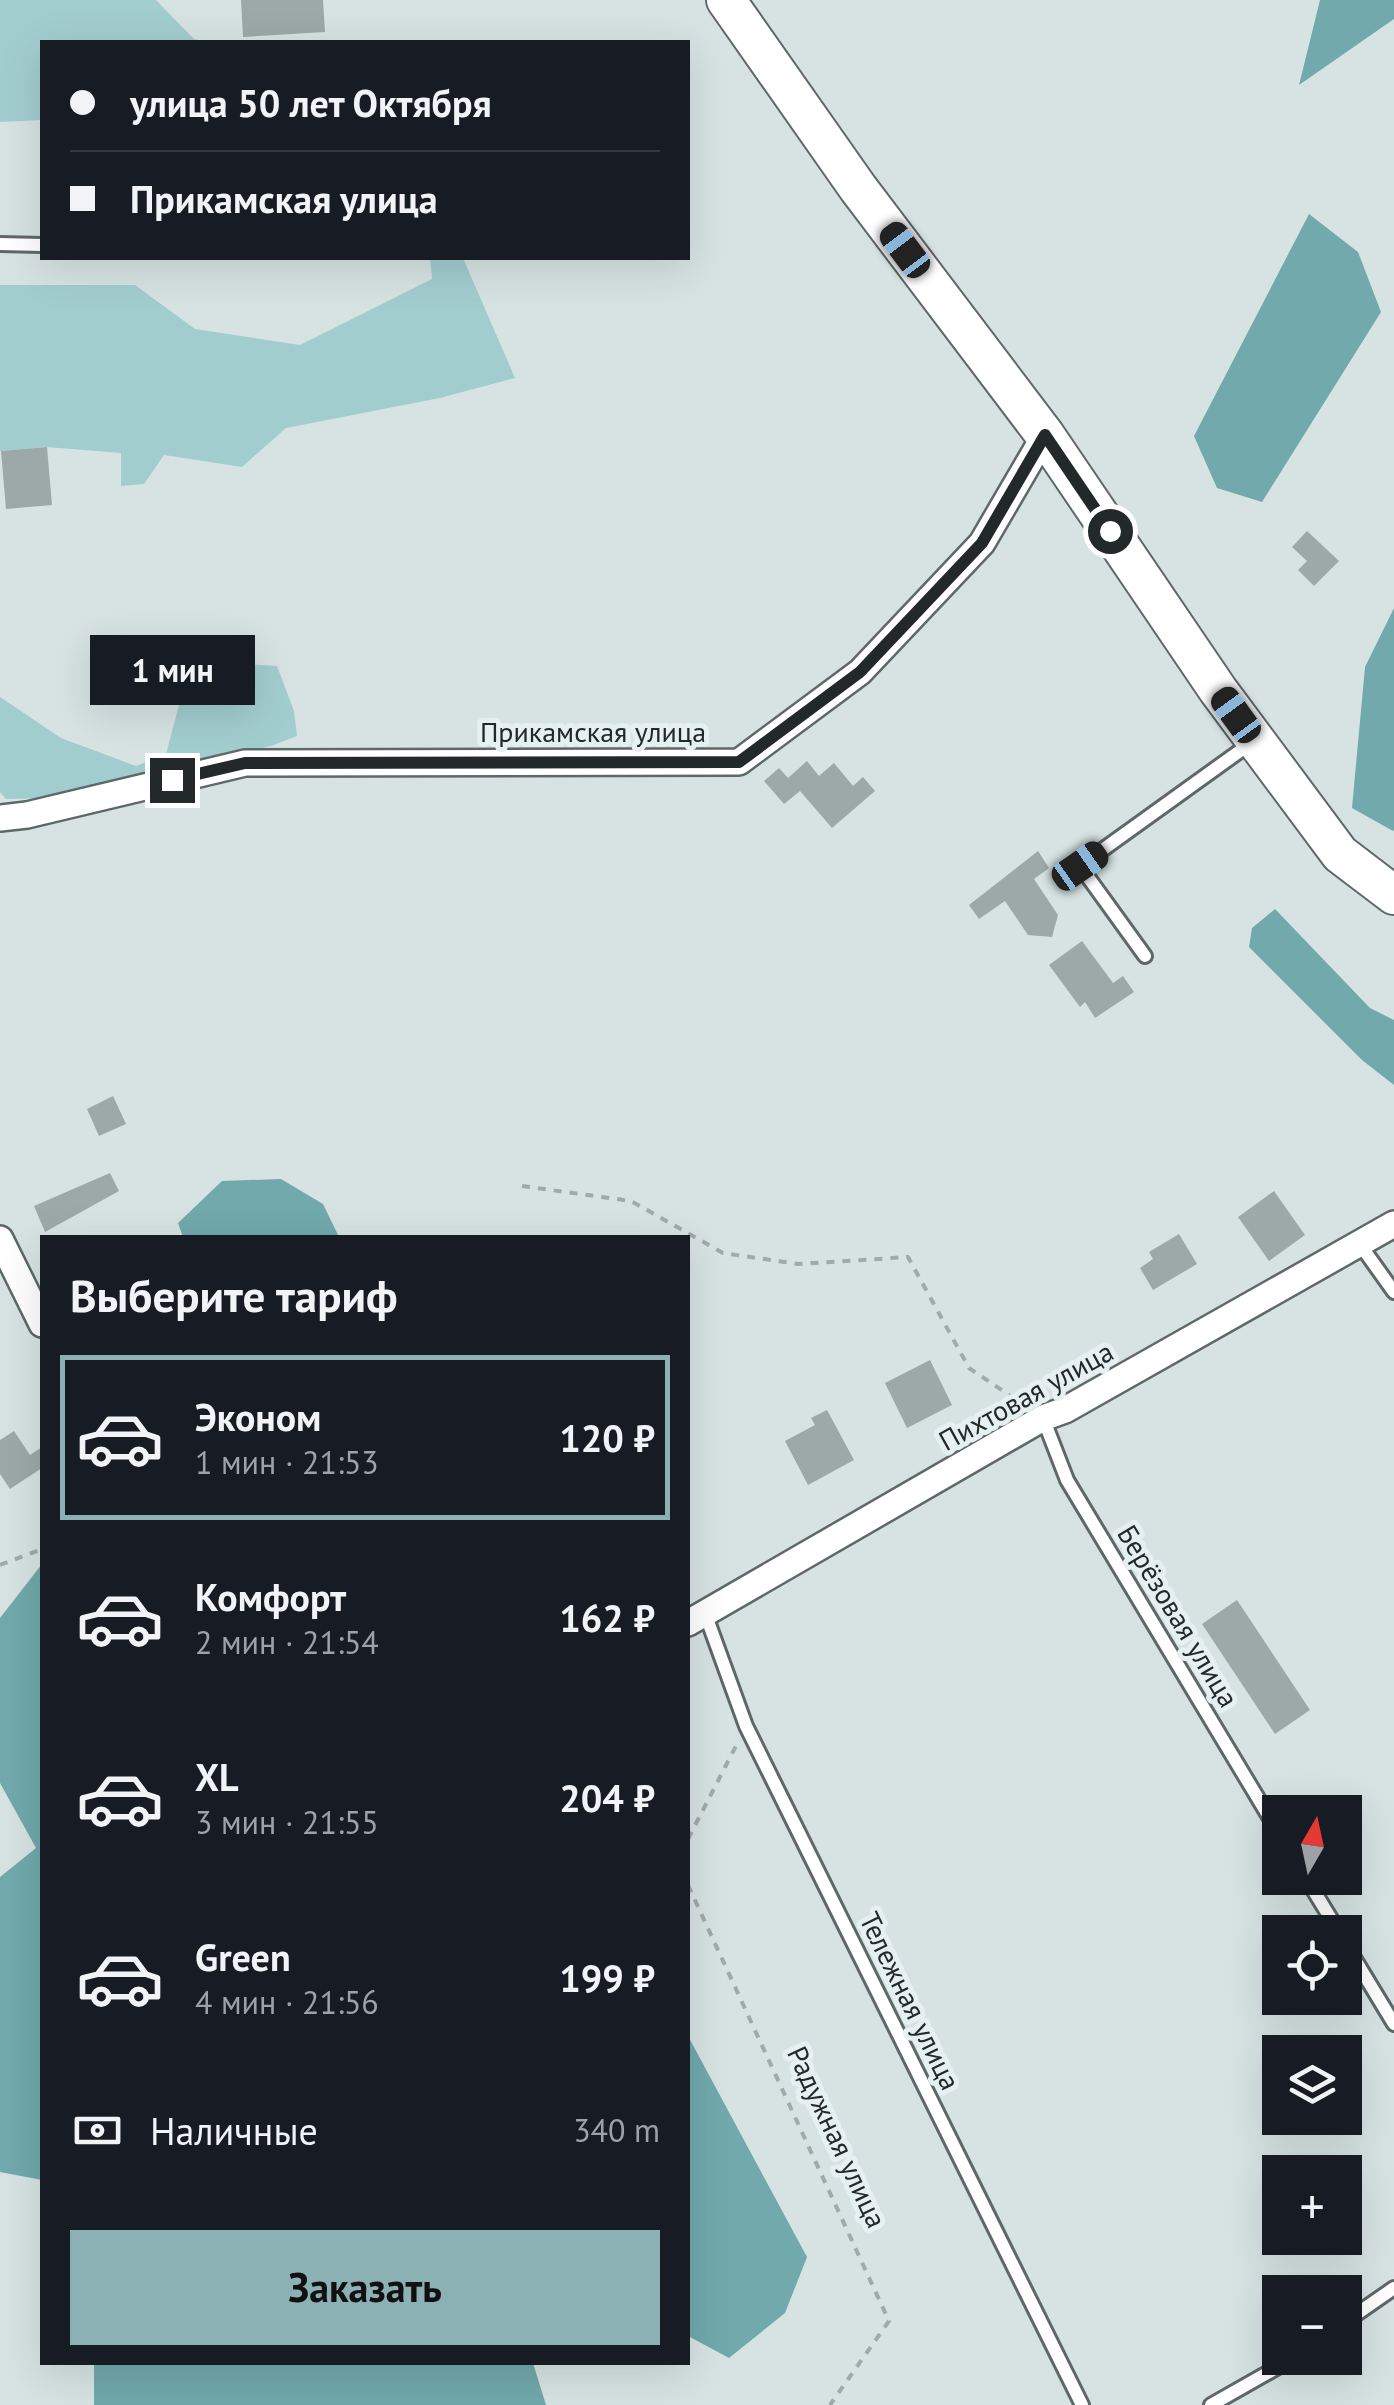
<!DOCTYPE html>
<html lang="ru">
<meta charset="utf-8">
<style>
body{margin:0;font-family:"PT Sans",sans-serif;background:#20242c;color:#f1f3f6;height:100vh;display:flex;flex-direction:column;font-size:38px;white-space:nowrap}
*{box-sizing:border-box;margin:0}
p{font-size:32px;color:#9ea1a6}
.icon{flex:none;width:55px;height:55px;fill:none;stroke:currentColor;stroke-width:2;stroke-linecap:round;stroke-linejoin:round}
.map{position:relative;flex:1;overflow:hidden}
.details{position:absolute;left:40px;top:1235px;width:650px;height:1130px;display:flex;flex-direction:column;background:#171b24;border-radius:0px;box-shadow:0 10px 40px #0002}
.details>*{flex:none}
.top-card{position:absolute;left:40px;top:40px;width:650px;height:220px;border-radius:0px;box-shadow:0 10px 40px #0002;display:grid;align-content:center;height:220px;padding:0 30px;background:#171b24}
.needle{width:65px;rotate:9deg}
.tools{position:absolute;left:1262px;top:1795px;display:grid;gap:20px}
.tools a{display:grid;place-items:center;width:100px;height:100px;border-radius:0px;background:#171b24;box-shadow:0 10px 40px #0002;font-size:50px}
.end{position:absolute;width:45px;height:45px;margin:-22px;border:12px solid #232828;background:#fff;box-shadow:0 0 0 5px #fff}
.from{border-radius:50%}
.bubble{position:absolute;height:70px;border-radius:0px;background:#171b24;box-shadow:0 10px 40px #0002;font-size:32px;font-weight:700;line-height:70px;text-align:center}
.car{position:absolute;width:30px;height:60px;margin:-30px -15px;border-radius:12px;box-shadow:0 0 8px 2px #0007;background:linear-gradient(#222 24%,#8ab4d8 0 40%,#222 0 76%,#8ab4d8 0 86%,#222 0)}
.top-card b{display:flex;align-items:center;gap:35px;height:95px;font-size:38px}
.top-card b+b{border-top:2px solid #363941}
.top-card i{width:25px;height:25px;background:#f1f3f6}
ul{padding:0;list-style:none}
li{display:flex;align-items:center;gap:30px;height:165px;margin:0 20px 15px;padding:0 10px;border:5px solid transparent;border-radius:0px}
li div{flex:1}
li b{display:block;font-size:38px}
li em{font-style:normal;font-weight:700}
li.current{border-color:#8cb1b5}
li>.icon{width:90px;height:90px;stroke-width:1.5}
h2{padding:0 30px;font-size:45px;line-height:120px}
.pay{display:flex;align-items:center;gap:25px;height:110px;padding:0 30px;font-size:38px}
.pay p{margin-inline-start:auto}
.cta{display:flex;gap:20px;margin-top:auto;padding:20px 30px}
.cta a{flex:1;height:115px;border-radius:0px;background:#8cb1b5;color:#111;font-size:40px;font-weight:700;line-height:115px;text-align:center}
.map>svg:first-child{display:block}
</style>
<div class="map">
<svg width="1394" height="2405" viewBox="0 0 1394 2405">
<rect width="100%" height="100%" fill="#d7e3e3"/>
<path fill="#a2cdcf" d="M0 0H156L194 39 207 42H42V120L0 122Z
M430 258H463L515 378 440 398 286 428 242 467 164 455 144 484 121 486V453L47 447 0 451V285H135L195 329 300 345 432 279Z
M247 664 277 666 294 711 297 736 271 746 57 798 6 799 0 792V697L61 738 136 766 166 754 180 701 222 705Z"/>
<path fill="#71a9ac" d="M1320 0H1394V19L1299 85Z
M1309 214 1358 252 1381 312 1262 502 1217 488 1194 436Z
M1394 608V830L1393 831 1352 808 1365 667Z
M1275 909 1370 1008 1394 1020V1085L1362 1060 1249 947 1252 928Z
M281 1179 323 1204 339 1237H183L178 1223 222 1181Z
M42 1564V2180L0 2172V1877L36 1848 0 1783V1618Z
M688 2036 807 2257 785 2313 729 2358 688 2336Z
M94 2363H533L546 2405H94Z"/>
<path fill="#9da8a8" d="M241 0H323L325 32 243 37Z
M47 447 52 505 6 509 1 451Z
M1307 531 1339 561 1314 586 1298 570 1307 561 1292 547Z
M807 761 819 776 834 763 853 786 863 777 875 791 832 828 800 791 784 804 764 781 779 768 788 778Z
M1038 851 1049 868 1034 879 1058 915 1052 937 1028 935 1005 901 979 919 969 905Z
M1082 941 1113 983 1123 976 1134 992 1095 1018 1085 1002 1080 1007 1049 965Z
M113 1096 126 1124 99 1136 87 1109Z
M110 1173 119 1191 45 1232 34 1206Z
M1274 1191 1305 1235 1269 1261 1238 1217Z
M1179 1234 1197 1264 1153 1290 1140 1268 1153 1259 1149 1252Z
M930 1360 952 1405 907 1428 885 1383Z
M827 1410 854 1460 808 1485 785 1441 815 1425 811 1418Z
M14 1431 30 1455 42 1447V1468L10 1489 0 1474V1440Z
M1237 1600 1310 1710 1275 1734 1202 1624Z"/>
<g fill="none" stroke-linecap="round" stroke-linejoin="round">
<g stroke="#5e6869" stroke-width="18">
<path id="lane" d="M0 244 42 245
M1145 956 1080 866 1251 743
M1359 1243 1394 1292
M1043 1418 1067 1480 1280 1835
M705 1613 746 1726 1082 2405
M1306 1878 1339 1932
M1345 1943 1394 2024
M1345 2322 1394 2288
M1211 2405 1294 2358"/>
</g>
<g stroke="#5e6869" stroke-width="30">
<path id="street" d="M0 818 27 815 245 763 739 762 860 672 982 543 1045 435
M0 1239 42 1324
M688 1623 1043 1418 1065 1410 1394 1224"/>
</g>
<g stroke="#5e6869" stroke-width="42">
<path id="secondary" d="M726 0 858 188 1045 435 1218 690 1340 854 1394 895"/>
</g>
<path stroke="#a0aaaa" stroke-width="4" stroke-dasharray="8 8" stroke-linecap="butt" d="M522 1186 631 1201 723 1253 798 1264 908 1257 969 1368 1021 1403
M0 1565 42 1549
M688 1839 737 1744
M688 1885 889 2321 830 2405"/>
<use href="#lane" stroke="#fff" stroke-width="12"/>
<use href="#street" stroke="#fff" stroke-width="25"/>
<use href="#secondary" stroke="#fff" stroke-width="38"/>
</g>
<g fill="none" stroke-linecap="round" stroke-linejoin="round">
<path stroke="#232828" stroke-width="12" d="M172 780 245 763 739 762 860 672 982 543 1045 435 1110 531"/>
</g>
<g text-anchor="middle" stroke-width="10" stroke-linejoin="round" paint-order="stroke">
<g font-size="28" fill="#232828" stroke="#e4f0f1">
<text x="593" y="742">Прикамская улица</text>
<text transform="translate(1026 1396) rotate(-29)" y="10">Пихтовая улица</text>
<text transform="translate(1178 1616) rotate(59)" y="10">Берёзовая улица</text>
<text transform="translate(910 2001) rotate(64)" y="10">Тележная улица</text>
<text transform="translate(837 2137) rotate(65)" y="10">Радужная улица</text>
</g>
</g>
</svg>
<div class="tools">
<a><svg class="needle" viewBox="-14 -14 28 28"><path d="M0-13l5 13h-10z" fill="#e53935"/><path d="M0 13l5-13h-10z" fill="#9ea1a6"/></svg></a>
<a><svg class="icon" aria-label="locate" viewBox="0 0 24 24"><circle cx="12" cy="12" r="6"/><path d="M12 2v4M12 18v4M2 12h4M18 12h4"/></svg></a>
<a><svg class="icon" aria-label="layers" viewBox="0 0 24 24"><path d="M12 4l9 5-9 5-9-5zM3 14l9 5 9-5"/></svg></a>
<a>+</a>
<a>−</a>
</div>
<i class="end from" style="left:1110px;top:531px"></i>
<i class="end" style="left:172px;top:780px"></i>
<div class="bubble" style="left:90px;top:635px;width:165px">1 мин</div>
<i class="car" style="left:905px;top:250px;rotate:323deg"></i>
<i class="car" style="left:1236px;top:715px;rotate:324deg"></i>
<i class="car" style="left:1080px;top:866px;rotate:55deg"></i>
<div class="top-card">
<b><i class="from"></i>улица 50 лет Октября</b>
<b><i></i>Прикамская улица</b>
</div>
<section class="details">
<h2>Выберите тариф</h2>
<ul>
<li class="current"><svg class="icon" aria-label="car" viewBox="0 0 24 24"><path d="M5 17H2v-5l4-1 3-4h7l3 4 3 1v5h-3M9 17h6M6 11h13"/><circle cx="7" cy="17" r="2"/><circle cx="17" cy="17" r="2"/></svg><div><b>Эконом</b><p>1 мин · 21:53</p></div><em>120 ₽</em></li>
<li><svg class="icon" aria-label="car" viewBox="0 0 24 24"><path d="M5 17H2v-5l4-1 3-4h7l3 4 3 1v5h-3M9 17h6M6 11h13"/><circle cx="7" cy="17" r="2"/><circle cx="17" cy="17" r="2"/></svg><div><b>Комфорт</b><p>2 мин · 21:54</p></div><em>162 ₽</em></li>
<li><svg class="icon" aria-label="car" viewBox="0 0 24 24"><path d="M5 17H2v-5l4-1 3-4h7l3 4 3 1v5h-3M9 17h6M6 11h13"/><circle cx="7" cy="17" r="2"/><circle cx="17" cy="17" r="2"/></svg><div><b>XL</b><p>3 мин · 21:55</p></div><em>204 ₽</em></li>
<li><svg class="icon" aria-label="car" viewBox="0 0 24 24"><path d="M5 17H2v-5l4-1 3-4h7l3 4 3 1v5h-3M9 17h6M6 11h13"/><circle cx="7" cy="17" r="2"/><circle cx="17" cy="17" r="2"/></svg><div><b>Green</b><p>4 мин · 21:56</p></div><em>199 ₽</em></li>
</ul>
<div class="pay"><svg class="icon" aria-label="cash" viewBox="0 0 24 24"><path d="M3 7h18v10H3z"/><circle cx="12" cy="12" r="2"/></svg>Наличные<p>340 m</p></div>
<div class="cta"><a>Заказать</a></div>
</section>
</div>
